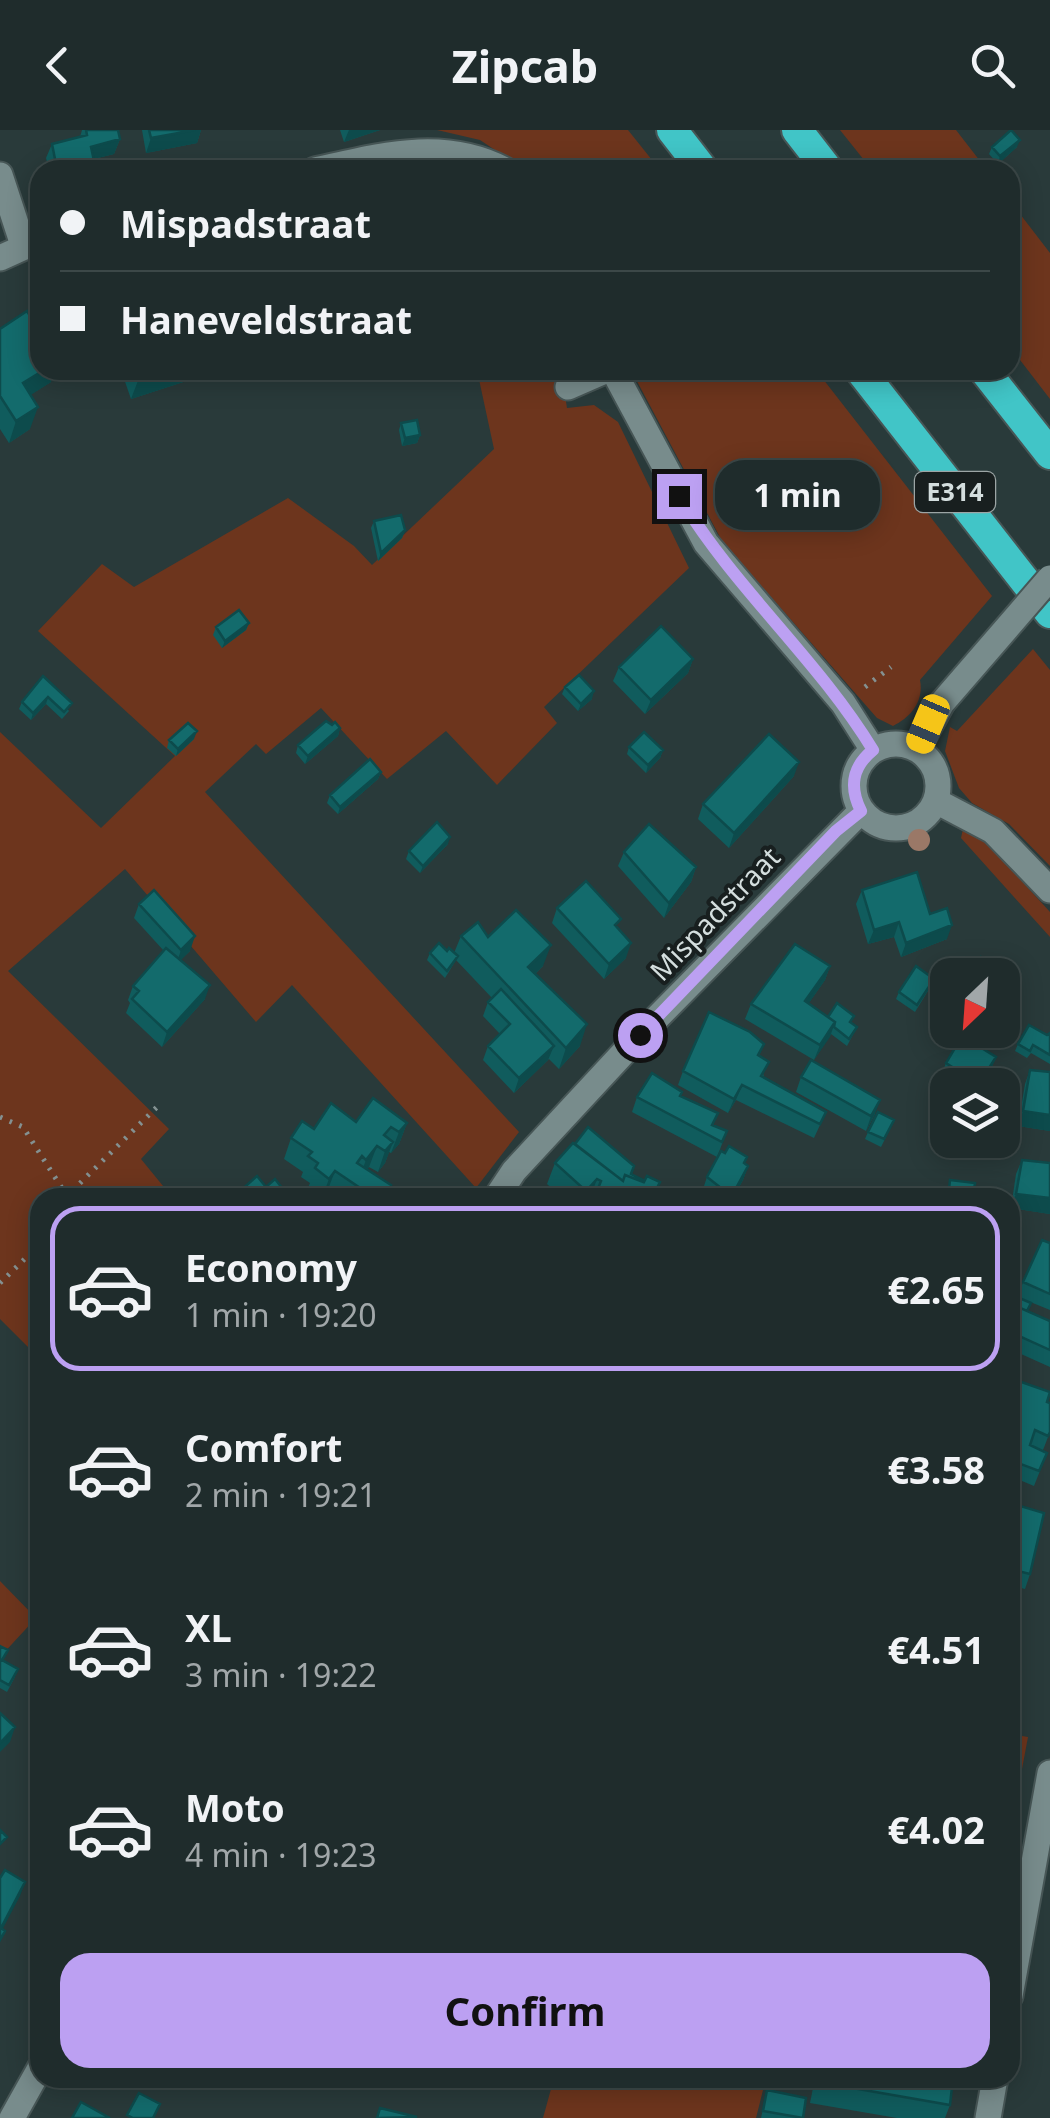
<!DOCTYPE html>
<meta charset="utf-8">
<style>
body{margin:0;font-family:"Noto Sans",sans-serif;background:#273434;color:#f1f3f6;height:100vh;display:flex;flex-direction:column;font-size:38px;white-space:nowrap}
*{box-sizing:border-box;margin:0}
p{font-size:32px;color:#a1a7a9}
.icon{flex:none;width:55px;height:55px;fill:none;stroke:currentColor;stroke-width:2;stroke-linecap:round;stroke-linejoin:round}
.map{position:relative;flex:1;overflow:hidden}
.details{position:absolute;left:30px;top:1058px;width:990px;height:900px;display:flex;flex-direction:column;background:#1f2c2c;border-radius:30px;box-shadow:0 5px 25px #0003,0 0 0 2px #3c4848}
.details>*{flex:none}
.guide{position:absolute;left:30px;top:30px;width:990px;height:220px;border-radius:30px;box-shadow:0 5px 25px #0003,0 0 0 2px #3c4848;display:grid;align-content:center;height:220px;padding:0 30px;background:#1f2c2c}
.needle{width:65px;rotate:205deg}
.tools{position:absolute;left:930px;top:828px;display:grid;gap:20px}
.tools a{display:grid;place-items:center;width:90px;height:90px;border-radius:20px;background:#1f2c2c;box-shadow:0 5px 25px #0003,0 0 0 2px #3c4848;font-size:50px}
.end{position:absolute;width:45px;height:45px;margin:-22px;border:12px solid #bca0f2;background:#111;box-shadow:0 0 0 5px #111}
.from{border-radius:50%}
.bubble{position:absolute;height:70px;border-radius:30px;background:#1f2c2c;box-shadow:0 5px 25px #0003,0 0 0 2px #3c4848;font-size:32px;font-weight:700;line-height:70px;text-align:center}
.car{position:absolute;width:30px;height:60px;margin:-30px -15px;border-radius:12px;box-shadow:0 0 8px 2px #0007;background:linear-gradient(#f5c518 24%,#345 0 40%,#f5c518 0 76%,#345 0 86%,#f5c518 0)}
.guide b{display:flex;align-items:center;gap:35px;height:95px;font-size:38px}
.guide b+b{border-top:2px solid #3c4848}
.guide i{width:25px;height:25px;background:#f1f3f6}
ul{padding:18px 0 0;list-style:none}
li{display:flex;align-items:center;gap:30px;height:165px;margin:0 20px 15px;padding:0 10px;border:5px solid transparent;border-radius:30px}
li div{flex:1}
li b{display:block;font-size:38px}
li em{font-style:normal;font-weight:700}
li.on{border-color:#bca0f2}
li>.icon{width:90px;height:90px;stroke-width:1.5}
.button{display:flex;gap:20px;margin-top:auto;padding:20px 30px}
.button a{flex:1;height:115px;border-radius:30px;background:#bca0f2;color:#111;font-size:40px;font-weight:700;line-height:115px;text-align:center}
header{display:flex;justify-content:space-between;align-items:center;height:130px;padding:0 30px;background:#1f2c2c;font-size:45px;font-weight:700}
.map>svg:first-child{display:block}
</style>
<header><svg class="icon" aria-label="back" viewBox="0 0 24 24"><path d="M15 5l-7 7 7 7"/></svg>Zipcab<svg class="icon" aria-label="search" viewBox="0 0 24 24"><circle cx="10" cy="10" r="6"/><path d="M15 15l6 6"/></svg></header>
<div class="map">
<svg width="1050" height="1988" viewBox="0 0 1050 1988">
<rect width="100%" height="100%" fill="#293a3a"/>
<path fill="#6d351d" d="M437 0H628L660 40H525L480 10Z
M840 0H956L987 40H872Z
M1010 71 1050 123V269L1010 217Z
M477 240H561L567 278 594 275 618 292 689 438 544 577 557 593 497 655 446 601 387 649 321 578 266 624 256 614 205 662 519 1002 476 1058 292 855 256 892 125 739 8 841 169 999 141 1029 172 1067 40 1068V1229L0 1189V602L101 698 175 626 38 501 102 434 134 457 288 368 354 416 372 435 494 319Z
M631 240H816L992 466 920 550C924 570 912 587 893 596L877 588 722 411Z
M1033 519 1050 540V736L1009 694 972 673 959 658 945 621 950 597 957 601Z
M963 699 989 715 1050 782V807L961 708Z
M0 1451 36 1488 0 1527Z
M1010 1604 1028 1607 1019 1655 1010 1653Z
M554 1948H766L756 1988H543Z"/>
<g fill="none" stroke-linecap="round" stroke-linejoin="round">
<g stroke="#475656" stroke-width="29">
<path id="minor" d="M315 40C379 26 443 7 505 40
M0 45 23 115
M0 128 40 110
M613 240 706 413 843 573 873 620
M568 257 607 240
M854 656a42 42 0 1 1 84 0a42 42 0 1 1-84 0Z
M917 619 942 573
M936 671 993 701 1050 760
M496 1068 514 1041 640 905 861 681
M1010 1866 1050 1643
M12 1988 40 1938
M988 1988 995 1948"/>
</g>
<g stroke="#475656" stroke-width="34">
<path id="highway" d="M672 0 703 40
M797 0 828 40
M860 240 1050 483
M984 240 1050 324"/>
</g>
<path stroke="#849191" stroke-width="5" stroke-dasharray="2.5 8" stroke-linecap="butt" d="M865 557 891 537
M0 987 23 997 65 1063
M65 1068 161 973
M0 1153 40 1114"/>
<use href="#minor" stroke="#788c8c" stroke-width="25"/>
<use href="#highway" stroke="#41c5c7" stroke-width="30"/>
<g stroke="#475656" stroke-width="29" stroke-linecap="butt">
<path id="minor-bridge" d="M942 573 1050 448"/>
</g>
<use href="#minor-bridge" stroke="#788c8c" stroke-width="25"/>
</g>
<circle fill="#9a7867" cx="919" cy="710" r="11"/>
<path fill="#105c5d" d="M82 0H118L120 9 114 24 94 29 96 40H49L46 28 52 14 80 7Z
M142 0H201L197 13 146 23Z
M340 0H380L344 12Z
M992 17H1017L998 34 989 24Z
M0 199 51 252 30 265V299L9 313 0 299Z
M121 240H215L214 242 131 269Z
M401 293 420 305 417 313 402 316 399 300Z
M374 391 405 400 402 408 378 431 371 398Z
M249 493 246 500 222 518 213 505 216 497Z
M693 529 688 543 645 584 613 551 619 537Z
M43 546 69 581 62 589 46 574 31 590 19 579 22 572Z
M565 557 592 569 578 581 562 564Z
M332 595 340 598 338 606 305 634 296 623 298 615Z
M194 609 176 626 167 618 169 610Z
M629 617 663 620 660 628 646 643 627 624Z
M381 642 378 649 338 684 327 673 330 665Z
M794 646 729 718 698 689 703 674Z
M448 714 420 743 406 729 409 721Z
M624 722 696 737 691 752 664 788 618 736Z
M862 760 930 784 947 809 901 827 894 807 868 814 856 774Z
M139 774 190 821 180 830 205 869 162 917 126 883 130 873 128 870 133 856 164 821 134 788Z
M557 778 618 798 626 828 604 849 552 793Z
M461 806 488 807 543 836 535 844 580 916 559 939 549 929 514 963 483 930 488 916 500 904 483 886 488 872 492 868 456 830 445 848 427 830 430 823 447 821 454 823Z
M830 836 825 850 808 874 828 887 852 893 857 897 847 916 831 904 814 930 745 889 751 874Z
M931 856 915 882 896 869 899 862Z
M978 900H994L989 907Z
M1050 903V934L1031 923 1027 928 1015 921 1018 914 1047 905Z
M764 914 759 926 764 947 826 982 814 1008 736 970 728 983 678 955 683 941Z
M996 927 990 941 982 955H952L940 948 946 933Z
M1030 940 1050 942V1001L1018 996 1025 954Z
M801 947 875 984 866 1001 796 962Z
M680 966 714 995 727 1001 717 1027 632 982 637 967Z
M356 992 407 993 399 1014 391 1023 389 1022 385 1033 378 1042 369 1037 367 1039 387 1068H335L327 1062 323 1068H318L307 1060 310 1053 301 1047 303 1042 284 1029 291 1008 314 999Z
M891 997 881 1017 865 1009 868 1002Z
M986 1010H1001L999 1016 985 1013Z
M1022 1030 1050 1033V1084L1011 1078 1016 1044Z
M555 1033 631 1044 643 1052 655 1064 663 1068H562L547 1054Z
M744 1033 748 1036 743 1050 733 1068H709L702 1062 707 1047Z
M1050 1113V1180L1018 1167 1023 1152Z
M1010 1164 1028 1181 1050 1191V1237L1010 1219Z
M1010 1248 1047 1272 1050 1302 1043 1320 1047 1323 1034 1356 1010 1346Z
M1010 1373 1030 1444 1025 1459 1010 1455Z
M0 1516 3 1531 15 1547 7 1562 0 1558Z
M40 1721V1740L34 1736Z
M815 1948H953L950 1975 945 1988H897L810 1973Z
M767 1960 803 1988H761Z"/>
<path fill="#0d4b4c" d="M195 0H201L197 13 146 23 151 8Z
M349 0H380L344 12Z
M120 9 114 24 85 31 91 17Z
M1020 10 1017 17 998 34 1000 26Z
M66 32 63 40H54L56 34Z
M44 240H55L51 252 15 275 23 253Z
M163 240H215L214 242 131 269 139 248Z
M38 277 30 299 9 313 16 291Z
M420 305 417 313 402 316 405 308Z
M405 400 402 408 378 431 381 423Z
M249 493 246 500 222 518 225 511Z
M693 529 688 543 645 584 651 570Z
M594 561 592 569 578 581 581 574Z
M48 567 46 574 31 590 33 583Z
M340 598 338 606 305 634 308 626Z
M197 601 194 609 176 626 178 619Z
M663 620 660 628 646 643 648 635Z
M799 632 794 646 729 718 734 703Z
M381 642 378 649 338 684 340 677Z
M450 707 448 714 420 743 423 736Z
M696 737 691 752 664 788 669 773Z
M899 792 894 807 868 814 874 800Z
M952 795 947 809 901 827 906 813Z
M195 806 190 821 176 835 181 820Z
M631 813 626 828 604 849 609 834Z
M551 815 543 836 520 859 528 837Z
M830 836 825 850 800 886 805 871Z
M210 855 205 869 162 917 167 902Z
M1015 860 1010 875 1002 886V880Z
M835 892 830 907 814 930 820 915Z
M587 894 580 916 559 939 566 918Z
M554 916 548 930 514 963 519 948Z
M996 927 990 941 982 955H979Z
M742 955 736 970 728 983 734 969Z
M880 970 875 984 866 1001 871 986Z
M1023 981 1050 985V1001L1018 996Z
M407 993 399 1014 391 1023 399 1002Z
M393 1012 385 1033 378 1042 385 1021Z
M377 1016 369 1037 358 1051 366 1030Z
M748 1036 743 1050 733 1068H717L721 1058Z
M335 1041 327 1062 322 1068 329 1049Z
M597 1049 590 1068H583L586 1061Z
M1016 1064 1050 1068V1084L1011 1078Z
M15 1597 10 1612 0 1622V1613Z
M25 1752 20 1766 0 1804 1 1798Z"/>
<path fill="#136b6c" stroke="#0d4b4c" stroke-width="2.5" d="M86 0H118L120 9 91 17 96 40H68L66 32 56 34 52 14 87 5Z
M149 0H195L151 8Z
M1011 0 1020 10 1000 26 992 17Z
M27 181 40 202V240H44L23 253 38 277 16 291 0 266V199Z
M136 240H163L139 248Z
M417 290 420 305 405 308 401 293Z
M401 385 405 400 381 423 374 391Z
M239 480 249 493 225 511 216 497Z
M661 496 693 529 651 570 619 537Z
M579 545 594 561 581 574 565 557Z
M43 546 72 573 64 582 48 567 33 583 22 572Z
M326 591 332 595 335 592 340 598 308 626 298 615Z
M188 593 197 601 178 619 169 610Z
M644 602 663 620 648 635 629 617Z
M769 604 799 632 734 703 703 674Z
M370 629 381 642 340 677 330 665Z
M437 692 450 707 423 736 409 721Z
M649 694 696 737 669 773 624 722Z
M917 742 930 784 947 778 952 795 906 813 899 792 874 800 862 760Z
M586 751 621 789 615 795 631 813 609 834 557 778Z
M154 760 195 806 181 820 139 774Z
M516 780 551 815 528 837 587 894 566 918 461 806 478 792 488 807Z
M439 813 447 821 449 818 458 826 447 841 430 823Z
M795 814 830 836 805 871 835 892 820 915 751 874Z
M166 818 210 855 167 902 132 869 139 861 133 856Z
M981 827 993 834 990 838 998 843 997 845H969Z
M916 836 934 849 917 875 899 862Z
M1002 852 1015 860 1002 880Z
M501 859 554 916 519 948 488 916 510 894 488 872Z
M837 873 854 886 850 892 857 897 849 909 834 897 835 892 828 887Z
M709 882 750 902 764 914 758 925 769 932 761 946 826 982 820 994 742 955 734 969 683 941Z
M1029 895 1047 905 1050 903V925L1033 915 1030 921 1018 914Z
M962 906 996 927 979 954 946 933Z
M811 930 880 970 871 986 801 947Z
M1030 940 1050 942V985L1023 981Z
M652 943 682 962 680 966 718 983 712 995 727 1001 722 1012 637 967Z
M373 968 407 993 399 1002 391 997 384 1005 393 1012 385 1021 377 1016 366 1030 362 1026 357 1033 391 1055 382 1068H375L335 1041 329 1049 315 1038 318 1033 308 1026 312 1022 291 1008 302 991 314 999 331 973 356 992Z
M878 982 894 990 884 1009 868 1002Z
M588 997 634 1036 631 1044 643 1050V1052L625 1045 623 1051 575 1014Z
M573 1013 623 1051 625 1045 644 1052 647 1046 660 1052 654 1064 663 1068H617L599 1056 601 1051 597 1049 586 1061 555 1033Z
M729 1016 747 1027 744 1033 748 1036 735 1060 721 1058 707 1047 721 1021 725 1023Z
M1022 1030 1050 1033V1068L1016 1064Z
M257 1046 266 1057 275 1049 290 1068H242L238 1063Z
M950 1050 975 1053 973 1068H948Z
M1042 1110 1050 1113V1164L1023 1152Z
M1010 1164 1031 1173 1027 1181 1011 1174 1010 1177Z
M1011 1174 1050 1191V1220L1010 1202Z
M1010 1248 1050 1262 1047 1272 1050 1273V1302L1048 1306 1035 1300 1030 1315 1047 1323 1039 1341 1010 1330Z
M1010 1373 1044 1383 1030 1444 1010 1439Z
M1010 1469 1018 1471 1010 1501Z
M0 1516 8 1520 2 1530 18 1539 9 1555 0 1550Z
M0 1583 15 1597 0 1613Z
M0 1700 7 1707 0 1714Z
M5 1740 25 1752 1 1798 5 1801 0 1810V1748Z
M819 1948H953L950 1975 818 1952Z
M767 1960 806 1968 803 1988 763 1981Z
M139 1963 160 1974 153 1988H133L127 1985Z
M81 1972 110 1988H72Z
M380 1978 417 1987 377 1988Z"/>
<g fill="none" stroke-linecap="round" stroke-linejoin="round">
<path stroke="#bca0f2" stroke-width="12" d="M640 905 836 701 861 681C849 657 852 637 873 620 817 528 734 458 679 366"/>
</g>
<g text-anchor="middle" stroke-width="8" stroke-linejoin="round" paint-order="stroke">
<rect fill="#181f1f" stroke="#9ca5a5" stroke-width="2.5" x="915" y="342" width="80" height="40" rx="8"/>
<g font-size="25" font-weight="bold" fill="#d4dede">
<text x="955" y="371">E314</text>
</g>
<g font-size="28" fill="#d4dede" stroke="#181f1f">
<text transform="translate(715 784) rotate(-46)" y="10">Mispadstraat</text>
</g>
</g>
</svg>
<div class="tools">
<a><svg class="needle" viewBox="-14 -14 28 28"><path d="M0-13l5 13h-10z" fill="#e53935"/><path d="M0 13l5-13h-10z" fill="#a1a7a9"/></svg></a>
<a><svg class="icon" aria-label="layers" viewBox="0 0 24 24"><path d="M12 4l9 5-9 5-9-5zM3 14l9 5 9-5"/></svg></a>
</div>
<i class="end from" style="left:640px;top:905px"></i>
<i class="end" style="left:679px;top:366px"></i>
<div class="bubble" style="left:715px;top:330px;width:165px">1 min</div>
<i class="car" style="left:928px;top:594px;rotate:203deg"></i>
<div class="guide">
<b><i class="from"></i>Mispadstraat</b>
<b><i></i>Haneveldstraat</b>
</div>
<section class="details">
<ul>
<li class="on"><svg class="icon" aria-label="car" viewBox="0 0 24 24"><path d="M5 17H2v-5l4-1 3-4h7l3 4 3 1v5h-3M9 17h6M6 11h13"/><circle cx="7" cy="17" r="2"/><circle cx="17" cy="17" r="2"/></svg><div><b>Economy</b><p>1 min · 19:20</p></div><em>€2.65</em></li>
<li><svg class="icon" aria-label="car" viewBox="0 0 24 24"><path d="M5 17H2v-5l4-1 3-4h7l3 4 3 1v5h-3M9 17h6M6 11h13"/><circle cx="7" cy="17" r="2"/><circle cx="17" cy="17" r="2"/></svg><div><b>Comfort</b><p>2 min · 19:21</p></div><em>€3.58</em></li>
<li><svg class="icon" aria-label="car" viewBox="0 0 24 24"><path d="M5 17H2v-5l4-1 3-4h7l3 4 3 1v5h-3M9 17h6M6 11h13"/><circle cx="7" cy="17" r="2"/><circle cx="17" cy="17" r="2"/></svg><div><b>XL</b><p>3 min · 19:22</p></div><em>€4.51</em></li>
<li><svg class="icon" aria-label="car" viewBox="0 0 24 24"><path d="M5 17H2v-5l4-1 3-4h7l3 4 3 1v5h-3M9 17h6M6 11h13"/><circle cx="7" cy="17" r="2"/><circle cx="17" cy="17" r="2"/></svg><div><b>Moto</b><p>4 min · 19:23</p></div><em>€4.02</em></li>
</ul>
<div class="button"><a>Confirm</a></div>
</section>
</div>
